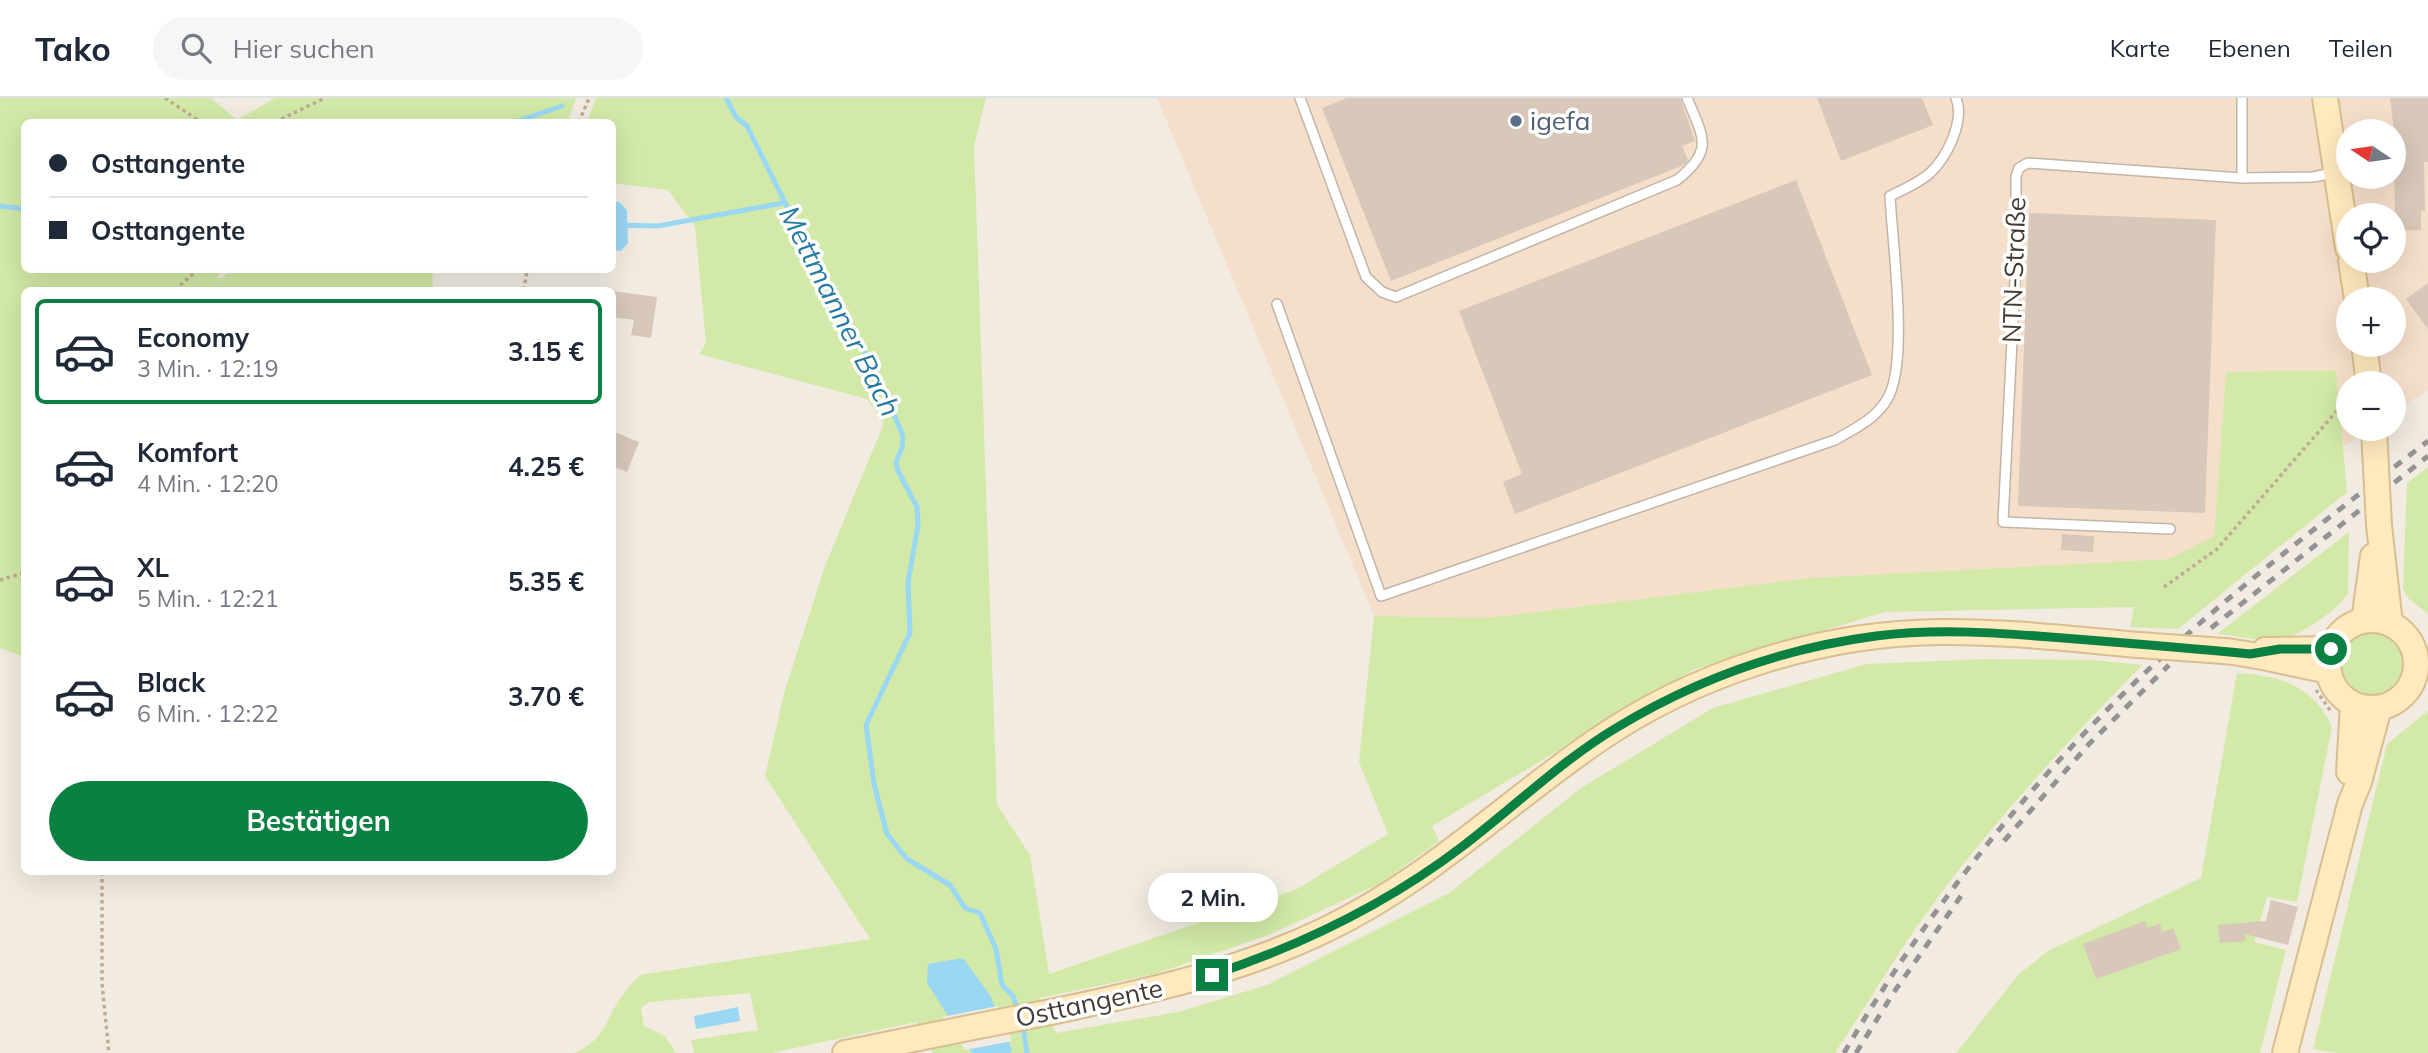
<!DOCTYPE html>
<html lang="de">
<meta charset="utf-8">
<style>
body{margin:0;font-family:Mulish,sans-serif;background:#f6f6f7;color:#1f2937;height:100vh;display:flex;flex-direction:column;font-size:26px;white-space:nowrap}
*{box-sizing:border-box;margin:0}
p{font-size:23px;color:#747a83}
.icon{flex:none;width:38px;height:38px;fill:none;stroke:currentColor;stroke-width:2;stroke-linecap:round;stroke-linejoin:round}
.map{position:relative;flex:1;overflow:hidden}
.sheet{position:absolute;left:21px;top:189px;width:595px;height:588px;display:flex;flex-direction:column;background:#fff;border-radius:10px;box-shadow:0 7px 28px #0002}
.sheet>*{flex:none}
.banner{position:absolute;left:21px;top:21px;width:595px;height:154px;border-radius:10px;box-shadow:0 7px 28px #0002;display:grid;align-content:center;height:154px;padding:0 28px;background:#fff}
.needle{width:46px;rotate:283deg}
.tools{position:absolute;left:2336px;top:21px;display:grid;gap:14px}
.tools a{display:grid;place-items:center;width:70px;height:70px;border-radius:50%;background:#fff;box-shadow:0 7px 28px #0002;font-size:35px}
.end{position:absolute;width:32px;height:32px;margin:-16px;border:9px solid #0b8043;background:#fff;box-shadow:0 0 0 4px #fff}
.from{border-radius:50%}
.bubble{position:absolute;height:49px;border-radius:24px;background:#fff;box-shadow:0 7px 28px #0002;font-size:23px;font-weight:700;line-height:49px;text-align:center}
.banner b{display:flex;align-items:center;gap:24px;height:66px;font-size:26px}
.banner b+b{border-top:2px solid #e0e1e3}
.banner i{width:18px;height:18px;background:#1f2937}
ul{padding:12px 0 0;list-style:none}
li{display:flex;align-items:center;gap:21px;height:105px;margin:0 14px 10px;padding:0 14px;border:4px solid transparent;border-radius:10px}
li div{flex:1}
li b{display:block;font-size:26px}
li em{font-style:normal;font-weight:700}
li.active{border-color:#0b8043}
li>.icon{width:63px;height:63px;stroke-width:1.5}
.button{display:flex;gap:14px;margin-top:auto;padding:14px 28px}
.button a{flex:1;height:80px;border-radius:42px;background:#0b8043;color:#fff;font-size:28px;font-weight:700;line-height:80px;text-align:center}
header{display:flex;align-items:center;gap:42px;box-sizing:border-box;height:98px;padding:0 35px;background:#fff;border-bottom:2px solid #e0e1e3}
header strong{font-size:33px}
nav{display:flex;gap:38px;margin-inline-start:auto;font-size:24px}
.search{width:490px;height:63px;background:#f6f6f7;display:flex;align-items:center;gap:18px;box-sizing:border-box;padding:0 24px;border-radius:38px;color:#747a83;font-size:26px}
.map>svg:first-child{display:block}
</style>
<header>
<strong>Tako</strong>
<div class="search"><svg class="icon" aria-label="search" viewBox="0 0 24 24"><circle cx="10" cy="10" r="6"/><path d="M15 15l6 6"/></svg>Hier suchen</div>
<nav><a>Karte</a><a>Ebenen</a><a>Teilen</a></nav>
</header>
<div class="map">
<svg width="2428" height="955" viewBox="0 0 2428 955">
<rect width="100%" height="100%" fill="#f2ebe1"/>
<path fill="#f6dfca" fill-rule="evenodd" d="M1157 0H2428V292L2405 307 2404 315 2394 320V285H2348V331H2374L2343 348 2336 272 2226 274 2214 438 2169 461 1809 480 1487 520 1374 518ZM2348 33H2394V79H2348ZM2348 117H2394V163H2348ZM2348 201H2394V247H2348Z"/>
<path fill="#d2e9a7" d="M0 0H211L237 22 275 0H576L568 24H24V172H222L217 182 233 172H432L433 192H24V559L0 550Z
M596 0H986L974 48 997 707 1030 757 1049 876 1297 791 1388 736 1359 664 1374 518 1487 520 1809 480 2169 461 2214 438 2226 274 2336 272 2347 394 2178 531 2130 529 2134 509 1885 514 1693 572 1432 728 1439 743 1381 785 1269 837 1155 876 1039 900 1056 935 1178 914 1267 887 1449 795 1581 690 1713 610 1867 566 1987 561 2091 562 2142 567C2070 641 2000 716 1938 799 1901 849 1869 903 1835 955H933L916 924 771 955H694L691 942 758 932 750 895 649 904 641 910 644 928 665 938 676 955H574C606 941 604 923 622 898 627 890 634 884 640 877L870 841 765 678 785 592 825 468 884 325 867 301 699 256 706 245 695 128 668 92 613 85 612 24H587Z
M2428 369V516L2408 500 2403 491 2407 385Z
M2349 434 2348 494C2342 510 2300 537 2283 541 2267 545 2234 537 2217 536Z
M2338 565a34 34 0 1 1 68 0a34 34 0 1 1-68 0Z
M2237 575C2279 577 2314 588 2332 629L2297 804 2267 799 2254 844 2286 852 2260 955H1956L2019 876 2048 853 2201 780Z
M2428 613V955H2338L2313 951 2387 646Z"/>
<path fill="#99d7f3" d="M613 104H619L627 112 628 145 621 153 613 152Z
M963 860 990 897 1012 952 1010 955H972L927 885 928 866Z
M738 909 740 923 696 931 694 918Z"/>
<path fill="#f2ebe1" d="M998 908 1012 943 965 952 942 919Z"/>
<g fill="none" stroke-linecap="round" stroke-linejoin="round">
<path stroke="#99d7f3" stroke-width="5" d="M726 0 736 19 747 28 823 181 875 272 903 338 902 350 896 364 898 373 917 409 918 427 908 485 910 535 866 627 874 686 887 736 907 761 950 787 965 810 980 815 996 851 1002 887 1013 898 1019 915
M515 24 562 8
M0 108 24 111
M612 127 658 128 783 105
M1023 928 1027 955"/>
</g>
<path fill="#d7c8b9" d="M1347 0H1680L1695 43 1682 48 1688 62 1684 67 1391 183 1322 10Z
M1817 0H1922L1933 27 1841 63Z
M2390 0H2428V64H2424L2425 113H2421V132L2395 133 2394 33Z
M1796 82 1872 277 1515 416 1503 384 1522 376 1459 213Z
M2029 115 2216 122 2205 415 2018 408Z
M2428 185V231L2406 201Z
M612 193 657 199 651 240 631 237 634 222 612 219Z
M612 333 639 344 627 374 612 368Z
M2062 436 2094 438 2093 454 2061 452Z
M2271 802 2298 809 2288 847 2245 836 2246 843 2220 845 2218 827 2266 823Z
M2145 823 2147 830 2160 826 2162 834 2173 830 2181 851 2096 881 2083 846Z"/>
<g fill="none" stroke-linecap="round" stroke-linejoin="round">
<g stroke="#c0b5a7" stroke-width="12">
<path id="lane" d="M1300 0 1366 179 1382 194 1396 199 1677 82C1715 52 1703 39 1687 0
M2242 0V80
M1277 206 1381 498 1835 342C1854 331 1874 322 1886 303 1910 269 1892 143 1890 98 1903 92 1918 85 1929 76 1947 60 1965 23 1956 0
M2170 431 2003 424 2016 162V78L2019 70 2028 65 2242 80 2313 79 2333 75"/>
</g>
<g stroke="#d8be90" stroke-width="28">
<path id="secondary" d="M2325 0 2348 150
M2351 163 2357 201
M2364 247 2369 285
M2379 427 2390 526
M2328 566a44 44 0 1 1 88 0a44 44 0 1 1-88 0Z
M2364 523 2373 458
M2265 552 2331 551
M2224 553C2259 556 2294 567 2329 573
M2349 674 2353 606
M845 955C914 941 982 927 1051 914 1146 894 1238 874 1325 832 1429 782 1502 708 1595 644 1693 576 1817 536 1937 534 2004 533 2072 541 2139 547
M2285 955 2350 706 2359 684 2379 610"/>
</g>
<path stroke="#c0ac94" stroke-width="3.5" stroke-dasharray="3.5 3.5" stroke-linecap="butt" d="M165 0 201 24
M275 24 325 0
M579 24 589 0
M175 192 197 172
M524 192 527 172
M0 482 24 475
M2164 489 2217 451 2348 300
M2316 592 2332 615
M102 774V886L109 955"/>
<use href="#lane" stroke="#fff" stroke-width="9"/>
<use href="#secondary" stroke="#ffe9be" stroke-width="24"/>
<path stroke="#939393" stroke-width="5" stroke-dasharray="9 9" stroke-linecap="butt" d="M2211 530 2428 358
M2004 743 2089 646 2169 567
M1844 955C1919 826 2012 706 2119 600 2214 506 2322 425 2428 343
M1856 955 1894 894 1961 798"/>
<g stroke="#d8be90" stroke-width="28" stroke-linecap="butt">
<path id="secondary-bridge" d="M2374 331 2379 427
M2139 547 2224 553"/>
</g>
<use href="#secondary-bridge" stroke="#ffe9be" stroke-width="24"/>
</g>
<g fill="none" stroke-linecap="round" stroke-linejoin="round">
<path stroke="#0b8043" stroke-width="9" d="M1212 877C1302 847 1387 806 1463 748 1514 709 1561 663 1616 630 1695 582 1784 550 1876 538 1939 530 2001 535 2063 540 2126 545 2188 550 2250 556L2280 551H2331"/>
</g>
<circle fill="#5c6f8a" stroke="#fff" stroke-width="2.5" cx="1516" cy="23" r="7"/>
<g text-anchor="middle" stroke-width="7" stroke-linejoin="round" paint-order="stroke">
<g font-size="26" fill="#4e5e75" stroke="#fff" text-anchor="start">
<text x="1530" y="32">igefa</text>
</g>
<g font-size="26" fill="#433b32" stroke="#fff">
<text transform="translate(2014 172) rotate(-88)" y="9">NTN-Straße</text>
<text transform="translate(1089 905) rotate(-12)" y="9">Osttangente</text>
</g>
<g font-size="28" font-style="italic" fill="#257aa3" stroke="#fff">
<text transform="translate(840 213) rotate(63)" y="10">Mettmanner Bach</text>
</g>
</g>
</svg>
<div class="tools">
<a><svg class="needle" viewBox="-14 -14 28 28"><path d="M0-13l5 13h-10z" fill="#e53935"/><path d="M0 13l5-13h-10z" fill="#747a83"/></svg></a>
<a><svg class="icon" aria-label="locate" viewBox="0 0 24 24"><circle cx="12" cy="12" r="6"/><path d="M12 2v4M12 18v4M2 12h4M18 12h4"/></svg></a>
<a>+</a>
<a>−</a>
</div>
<i class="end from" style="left:2331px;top:551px"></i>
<i class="end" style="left:1212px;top:877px"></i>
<div class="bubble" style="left:1148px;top:775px;width:130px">2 Min.</div>
<div class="banner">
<b><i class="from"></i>Osttangente</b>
<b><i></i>Osttangente</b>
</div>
<section class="sheet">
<ul>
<li class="active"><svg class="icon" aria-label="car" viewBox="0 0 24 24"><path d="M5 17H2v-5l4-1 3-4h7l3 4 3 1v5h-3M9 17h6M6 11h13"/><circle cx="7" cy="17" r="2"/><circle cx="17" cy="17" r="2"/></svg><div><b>Economy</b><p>3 Min. · 12:19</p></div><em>3.15 €</em></li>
<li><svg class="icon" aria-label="car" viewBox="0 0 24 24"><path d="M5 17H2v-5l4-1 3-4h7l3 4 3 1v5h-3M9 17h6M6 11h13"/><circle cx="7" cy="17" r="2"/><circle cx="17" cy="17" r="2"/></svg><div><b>Komfort</b><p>4 Min. · 12:20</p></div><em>4.25 €</em></li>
<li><svg class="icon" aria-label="car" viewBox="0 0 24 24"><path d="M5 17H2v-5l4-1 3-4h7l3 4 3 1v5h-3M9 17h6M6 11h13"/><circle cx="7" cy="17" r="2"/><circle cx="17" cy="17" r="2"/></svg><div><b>XL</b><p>5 Min. · 12:21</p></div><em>5.35 €</em></li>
<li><svg class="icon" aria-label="car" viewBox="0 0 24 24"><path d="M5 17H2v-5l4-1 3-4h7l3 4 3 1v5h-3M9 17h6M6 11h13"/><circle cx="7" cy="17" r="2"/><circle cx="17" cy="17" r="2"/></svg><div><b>Black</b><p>6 Min. · 12:22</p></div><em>3.70 €</em></li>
</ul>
<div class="button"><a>Bestätigen</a></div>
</section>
</div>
